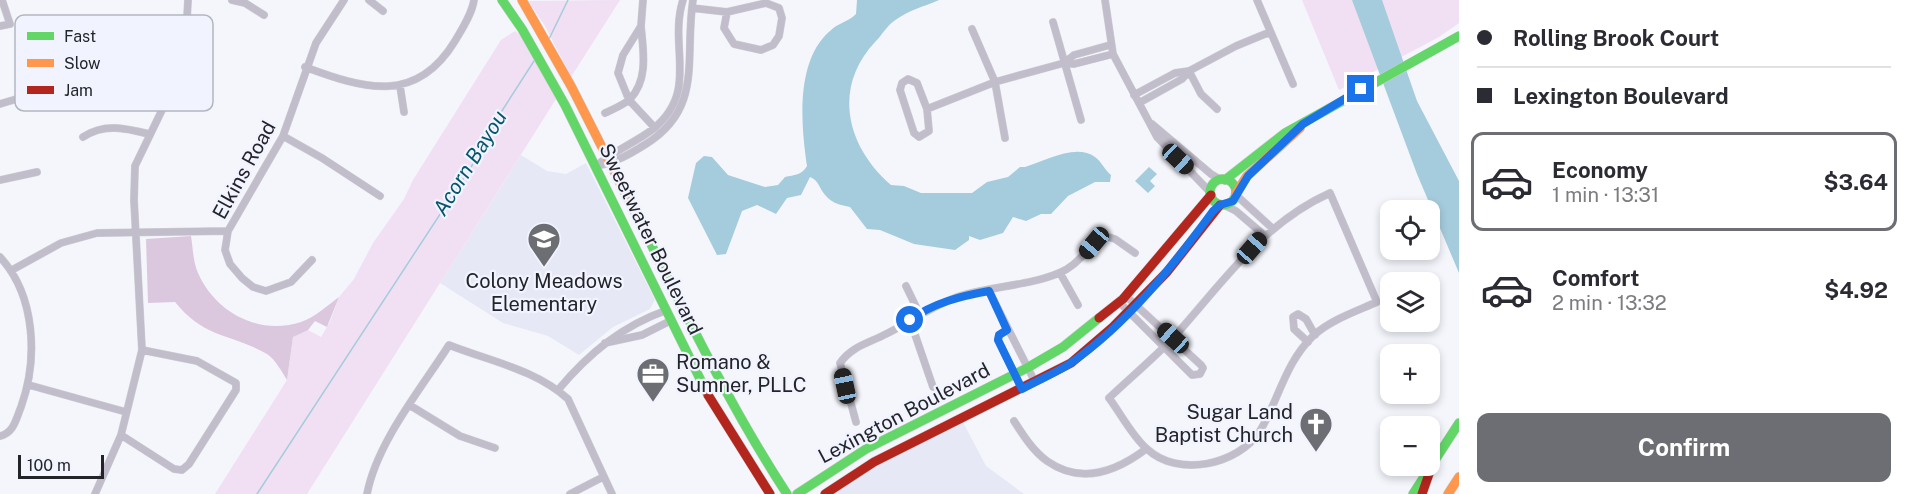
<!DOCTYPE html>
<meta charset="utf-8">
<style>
body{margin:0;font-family:"Public Sans",sans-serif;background:#f7f7f7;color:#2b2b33;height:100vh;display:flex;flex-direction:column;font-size:22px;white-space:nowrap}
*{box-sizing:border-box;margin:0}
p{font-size:20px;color:#7c7c81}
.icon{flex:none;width:33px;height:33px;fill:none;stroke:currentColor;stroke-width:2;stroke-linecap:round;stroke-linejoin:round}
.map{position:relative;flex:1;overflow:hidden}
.drawer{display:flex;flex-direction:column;background:#fff;width:450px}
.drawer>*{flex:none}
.guide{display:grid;align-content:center;height:132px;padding:0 18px;background:#fff}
.buttons{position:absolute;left:1380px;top:200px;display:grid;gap:12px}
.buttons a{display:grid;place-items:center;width:60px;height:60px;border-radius:12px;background:#fff;box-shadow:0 3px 9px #0003;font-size:30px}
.scale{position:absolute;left:18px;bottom:15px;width:86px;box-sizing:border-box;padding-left:6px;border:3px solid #232429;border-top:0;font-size:16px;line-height:21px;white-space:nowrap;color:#232429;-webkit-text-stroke:4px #f1f4ff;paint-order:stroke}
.end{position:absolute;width:27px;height:27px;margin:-14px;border:8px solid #1a73e8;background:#fff;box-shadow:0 0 0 3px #fff}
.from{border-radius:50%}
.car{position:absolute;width:18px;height:36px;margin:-18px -9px;border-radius:8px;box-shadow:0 0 4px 2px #0007;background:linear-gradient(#222 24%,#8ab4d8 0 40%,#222 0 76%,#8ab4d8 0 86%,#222 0)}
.guide b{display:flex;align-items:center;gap:21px;height:57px;font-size:22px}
.guide b+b{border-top:2px solid #e1e1e2}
.guide i{width:15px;height:15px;background:#2b2b33}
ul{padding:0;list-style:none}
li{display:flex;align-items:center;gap:18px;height:99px;margin:0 12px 9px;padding:0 6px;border:3px solid transparent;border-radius:12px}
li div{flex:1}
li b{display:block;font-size:22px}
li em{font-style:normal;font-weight:700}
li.current{border-color:#6c6e73}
li>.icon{width:54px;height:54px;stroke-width:1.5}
.button{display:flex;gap:12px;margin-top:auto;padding:12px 18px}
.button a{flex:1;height:69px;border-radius:12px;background:#6c6e73;color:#fff;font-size:24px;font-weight:700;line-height:69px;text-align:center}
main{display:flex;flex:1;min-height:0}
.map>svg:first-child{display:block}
</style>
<main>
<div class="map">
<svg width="1459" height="494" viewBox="0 0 1459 494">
<rect width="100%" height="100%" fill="#f4f6fc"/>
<path fill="#e6e8f5" d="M521 155 547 171 566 174 586 163 655 300 650 309 613 327 579 355 548 336 503 323 440 283Z
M962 420 986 466 1024 494H830L875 467Z"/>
<path fill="#f1dff3" d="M620 0 571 77 545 26 528 1Z
M1302 0H1459V23L1439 37 1339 90Z
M515 31 526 40 556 99 307 494H215L287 380 293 337 306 329 321 337 330 322 339 297 354 279 373 243 404 199 413 180 501 40Z"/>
<path fill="#dcc8de" d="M191 236C193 248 193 262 198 273 215 312 259 336 301 322 314 318 328 305 339 297L327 327 315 321 308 330 293 337 287 380C282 372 275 359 267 354 230 333 205 339 175 302L148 303 146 239Z"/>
<path fill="#a5ccdc" d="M857 0H939C923 7 909 10 894 21 886 27 882 35 876 41 832 87 846 146 891 185L904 186 921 193H972L987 182 1008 177 1020 167H1025C1045 161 1076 143 1095 157 1101 161 1105 170 1111 175L1110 182H1095L1068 196 1051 214H1041L1026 221 1013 217 1003 233 980 240 969 236V240L955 250 914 244 880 230 867 229 850 207C841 205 833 204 826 196 819 189 819 180 810 177L801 195 787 198 776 214 757 205 742 211 726 254 717 255 688 198 696 163 704 156 712 157 728 175 765 187 778 185 785 177C794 175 802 175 807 166 801 125 795 61 830 31 838 23 848 22 856 14Z
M1352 0H1382L1417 101 1459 181V273L1417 174Z
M1149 167 1157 174 1150 181 1155 186 1148 193 1135 181Z"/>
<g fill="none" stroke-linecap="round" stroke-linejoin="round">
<path stroke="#a5ccdc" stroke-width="1.5" d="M549 39 568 0
M257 494 486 144 498 117 534 61"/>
<g stroke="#cfd1d5" stroke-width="8">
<path id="street" d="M232 0 245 3 264 15
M369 0 383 11
M643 0 641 26 623 55 618 73 629 100 655 128
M1105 0 1113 54 1157 137 1210 192
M1257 0 1293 84
M692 8 727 12 766 3 779 8 782 18 779 36 773 45 761 50 734 44 724 28 727 12
M1053 22 1081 120
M0 26 10 24 2 0
M972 29 995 82 1005 138
M59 58 86 53 181 62
M1064 63 1074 64 1113 54
M305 67C364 89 416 105 455 41 462 29 472 14 474 0
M1189 71 1201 94 1217 109
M908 79 917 83 927 109 929 131 919 137 914 133 900 90 902 83Z
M400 86 404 112
M1134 95 1175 73 1189 71 1236 46 1270 32
M1139 103 1182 79 1189 71
M0 104 20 98
M927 109 995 82 1064 63 1074 55 1110 45
M605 113C613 109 624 105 630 99 649 79 643 50 641 26
M1152 124 1211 174 1221 180
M283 136 322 158 380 196
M83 137C104 123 125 128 149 134
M596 166C615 163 630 154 646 144 704 108 684 58 693 0
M596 166C613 151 635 143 653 129 700 91 668 47 683 0
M0 180 37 172
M1330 193 1377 302C1357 311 1330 320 1313 336 1285 363 1279 399 1260 431 1238 465 1178 478 1147 449 1132 436 1121 414 1109 398 1130 378 1153 359 1173 338 1222 284 1261 224 1330 193Z
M1236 195 1272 228
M1224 205 1236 211 1264 235
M0 257C36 296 38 360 21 407 16 419 14 433 0 436
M312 260 291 282 266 291 253 287 242 278 230 264 225 250 228 231 283 136 316 43 344 0
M12 270 61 243 97 233 228 231
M1060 273 1078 305
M906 286 919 313
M989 291 1035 382
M1119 302 1192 375 1200 374 1203 368 1201 365 1126 296
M910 320 933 387
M1007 330 999 335 998 340 1022 389
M1308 342 1294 329 1293 317 1298 314 1306 319 1315 335
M605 343 642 335 672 320
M29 385 126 412
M558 390C589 353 622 326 667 310
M411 406 460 436 495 448
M1014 421C1023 435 1033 451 1047 461 1081 485 1117 471 1146 449
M856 422 840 363C852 346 869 343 886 334 911 322 933 305 960 296 992 286 1028 286 1059 273 1078 266 1088 246 1105 236L1115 239 1135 253
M121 435 174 469 182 470 189 464 236 390V383L197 361 142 350
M95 494 121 435 142 350 134 200 135 166 176 81 186 36 188 0
M367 494C377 442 421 389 449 345 489 361 535 369 568 399L612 494
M570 494 603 477"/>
</g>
<g stroke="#cfd1d5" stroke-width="10">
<path id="fast" d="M502 0 522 29 565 105 708 395
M1210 192a13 13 0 1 1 26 0a13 13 0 1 1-26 0Z
M1225 180 1285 133 1459 36
M649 240C692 327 734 413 787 494
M797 494 866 449 1027 368 1063 347 1099 318
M1413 494 1459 423"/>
</g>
<g stroke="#cfd1d5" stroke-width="10">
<path id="slow" d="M522 0 571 86 649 240
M1236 193 1247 176 1300 128
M1448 494 1459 477"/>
</g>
<g stroke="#cfd1d5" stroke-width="10">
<path id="jam" d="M1099 318 1123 299 1211 195
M708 395 770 494
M825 494 874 462 1071 363 1113 327 1167 272 1220 205
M1422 494 1431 468"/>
</g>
<use href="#street" stroke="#c2bdca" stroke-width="7"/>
<use href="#fast" stroke="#63d668" stroke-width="9"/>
<use href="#slow" stroke="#ff974d" stroke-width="9"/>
<use href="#jam" stroke="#b3261e" stroke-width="9"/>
</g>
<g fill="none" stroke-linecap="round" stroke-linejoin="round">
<path stroke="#1a73e8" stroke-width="8" d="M910 320C933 303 961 296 989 291L1007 330 999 335 998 340 1022 389C1038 380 1056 373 1071 363 1128 323 1173 266 1213 211L1220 205 1233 201 1248 176 1303 124 1361 89"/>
</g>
<defs>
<g id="school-pin" transform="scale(1.725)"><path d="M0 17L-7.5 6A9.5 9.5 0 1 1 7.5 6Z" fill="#6c6e73" stroke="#f1f4ff"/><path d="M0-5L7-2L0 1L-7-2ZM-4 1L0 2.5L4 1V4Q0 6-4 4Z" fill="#fff"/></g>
<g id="office-pin" transform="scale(1.725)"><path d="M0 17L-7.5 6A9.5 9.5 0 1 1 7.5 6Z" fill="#6c6e73" stroke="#f1f4ff"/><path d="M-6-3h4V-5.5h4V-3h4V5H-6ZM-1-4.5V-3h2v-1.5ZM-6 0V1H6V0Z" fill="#fff"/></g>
<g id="church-pin" transform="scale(1.725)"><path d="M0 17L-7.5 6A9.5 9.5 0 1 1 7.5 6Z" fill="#6c6e73" stroke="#f1f4ff"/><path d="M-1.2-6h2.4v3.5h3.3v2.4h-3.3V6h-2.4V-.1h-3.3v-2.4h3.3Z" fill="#fff"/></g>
</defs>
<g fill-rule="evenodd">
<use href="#school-pin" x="544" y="239"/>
<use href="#office-pin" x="653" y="374"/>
<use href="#church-pin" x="1316" y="424"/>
</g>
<g text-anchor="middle" stroke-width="4.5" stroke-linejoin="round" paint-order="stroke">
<g font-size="20" fill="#232429" stroke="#f1f4ff">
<text transform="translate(244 170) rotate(-61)" y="7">Elkins Road</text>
<text transform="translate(651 239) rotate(64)" y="7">Sweetwater Boulevard</text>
<text transform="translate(904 413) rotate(-28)" y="7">Lexington Boulevard</text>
</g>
<g font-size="20" fill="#232429" stroke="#f1f4ff">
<text x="544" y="288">Colony Meadows<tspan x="544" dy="23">Elementary</tspan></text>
<text x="676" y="369" text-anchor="start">Romano &amp;<tspan x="676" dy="23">Sumner, PLLC</tspan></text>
<text x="1293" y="419" text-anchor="end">Sugar Land<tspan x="1293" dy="23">Baptist Church</tspan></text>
</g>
<g font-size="21" font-style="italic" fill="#06556b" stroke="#f1f4ff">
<text transform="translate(470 163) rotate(-58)" y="7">Acorn Bayou</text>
</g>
</g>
<rect x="15" y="15" width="198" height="96" rx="9" fill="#f1f4ff" stroke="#b3b6bf" stroke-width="1.5"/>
<rect x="27" y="32" width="27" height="8" fill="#63d668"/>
<rect x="27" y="59" width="27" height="8" fill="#ff974d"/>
<rect x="27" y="86" width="27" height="8" fill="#b3261e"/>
<g font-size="16" fill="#232429">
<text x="64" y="42">Fast</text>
<text x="64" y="69">Slow</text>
<text x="64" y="96">Jam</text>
</g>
</svg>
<div class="buttons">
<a><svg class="icon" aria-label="locate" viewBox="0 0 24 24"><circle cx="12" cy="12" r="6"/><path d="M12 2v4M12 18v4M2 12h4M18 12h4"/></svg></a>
<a><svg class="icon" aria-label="layers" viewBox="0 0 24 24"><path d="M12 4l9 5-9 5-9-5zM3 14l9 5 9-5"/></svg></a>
<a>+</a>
<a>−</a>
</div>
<div class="scale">100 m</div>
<i class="end from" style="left:910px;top:320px"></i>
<i class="end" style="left:1361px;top:89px"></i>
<i class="car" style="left:1178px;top:159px;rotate:133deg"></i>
<i class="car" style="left:1094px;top:243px;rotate:220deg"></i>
<i class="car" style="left:1252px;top:248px;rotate:41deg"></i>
<i class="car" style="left:1173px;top:338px;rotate:312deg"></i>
<i class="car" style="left:845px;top:386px;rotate:348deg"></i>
</div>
<section class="drawer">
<div class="guide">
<b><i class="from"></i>Rolling Brook Court</b>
<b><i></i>Lexington Boulevard</b>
</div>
<ul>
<li class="current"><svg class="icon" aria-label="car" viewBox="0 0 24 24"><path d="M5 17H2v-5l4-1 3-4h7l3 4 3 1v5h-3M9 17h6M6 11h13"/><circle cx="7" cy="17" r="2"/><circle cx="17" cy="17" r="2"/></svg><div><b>Economy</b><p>1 min · 13:31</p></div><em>$3.64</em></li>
<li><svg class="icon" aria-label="car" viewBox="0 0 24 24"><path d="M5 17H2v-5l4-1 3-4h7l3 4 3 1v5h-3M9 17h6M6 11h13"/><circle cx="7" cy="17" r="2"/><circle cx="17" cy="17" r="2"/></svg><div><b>Comfort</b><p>2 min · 13:32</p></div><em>$4.92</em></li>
</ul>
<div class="button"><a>Confirm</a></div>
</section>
</main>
